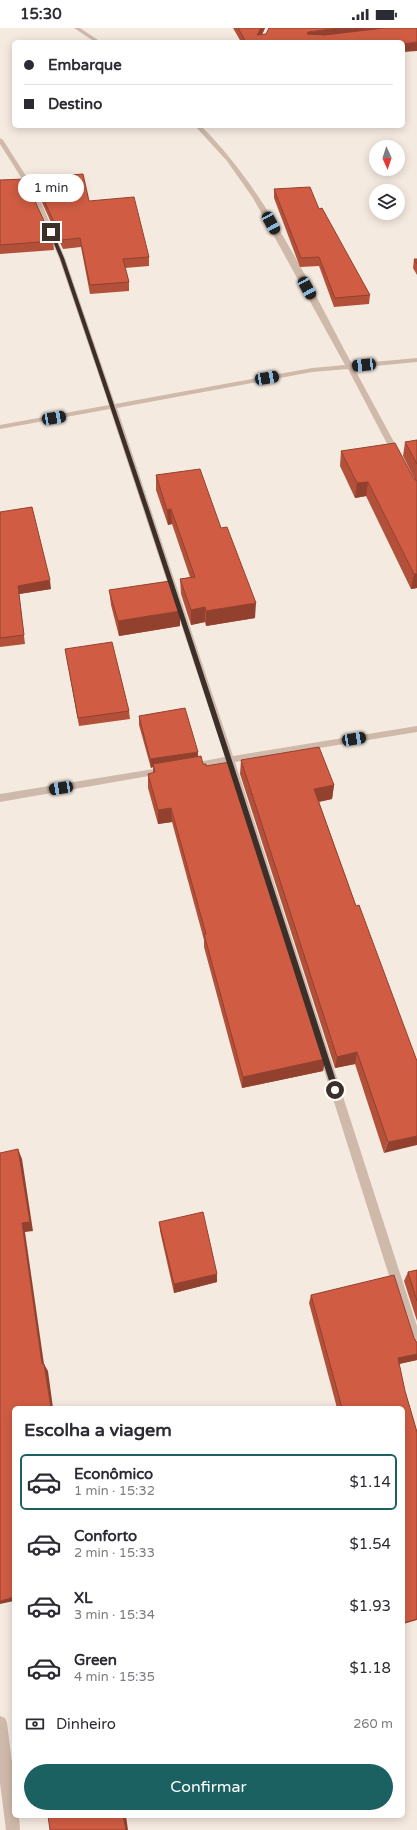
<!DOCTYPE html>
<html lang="pt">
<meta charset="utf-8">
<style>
body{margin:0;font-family:"Varela Round",sans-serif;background:#f7f7f7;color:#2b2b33;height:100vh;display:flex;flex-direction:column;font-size:15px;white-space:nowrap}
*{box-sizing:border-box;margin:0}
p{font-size:13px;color:#7c7c81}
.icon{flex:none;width:22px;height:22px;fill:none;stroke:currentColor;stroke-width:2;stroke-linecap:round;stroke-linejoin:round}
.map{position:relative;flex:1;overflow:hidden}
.sheet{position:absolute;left:12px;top:1378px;width:393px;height:412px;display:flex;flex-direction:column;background:#fff;border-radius:6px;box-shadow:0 2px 10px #0003}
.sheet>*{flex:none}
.top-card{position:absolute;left:12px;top:12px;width:393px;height:88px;border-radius:6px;box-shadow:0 2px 10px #0003;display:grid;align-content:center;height:88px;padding:0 12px;background:#fff}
.needle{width:26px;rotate:177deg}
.tools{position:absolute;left:369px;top:112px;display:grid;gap:8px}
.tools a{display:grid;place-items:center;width:36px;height:36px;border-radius:50%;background:#fff;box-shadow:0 2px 10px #0003;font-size:20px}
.end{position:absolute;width:18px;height:18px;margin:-9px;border:5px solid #3c2f2a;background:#fff;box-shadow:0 0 0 2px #fff}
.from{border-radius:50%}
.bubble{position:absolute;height:28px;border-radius:14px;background:#fff;box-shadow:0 2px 10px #0003;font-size:13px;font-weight:600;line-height:28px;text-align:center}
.car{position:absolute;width:12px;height:24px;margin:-12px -6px;border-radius:5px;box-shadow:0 0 3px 1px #0007;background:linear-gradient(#222 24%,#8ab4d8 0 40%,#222 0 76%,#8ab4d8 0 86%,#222 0)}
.top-card b{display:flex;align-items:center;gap:14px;height:38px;font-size:15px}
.top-card b+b{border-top:1px solid #e1e1e2}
.top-card i{width:10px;height:10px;background:#2b2b33}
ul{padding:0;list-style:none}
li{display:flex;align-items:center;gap:12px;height:56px;margin:0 8px 6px;padding:0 4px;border:2px solid transparent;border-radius:6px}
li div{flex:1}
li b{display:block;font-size:15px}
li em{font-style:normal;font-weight:600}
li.current{border-color:#1b6162}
li>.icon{width:36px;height:36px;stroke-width:1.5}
h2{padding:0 12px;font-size:18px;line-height:48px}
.pay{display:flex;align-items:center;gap:10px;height:44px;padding:0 12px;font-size:15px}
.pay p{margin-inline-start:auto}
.primary-button{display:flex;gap:8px;margin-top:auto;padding:8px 12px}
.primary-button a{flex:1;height:46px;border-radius:24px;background:#1b6162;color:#fff;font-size:16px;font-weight:600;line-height:46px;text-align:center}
.status{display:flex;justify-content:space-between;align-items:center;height:28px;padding:0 20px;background:#fff;direction:ltr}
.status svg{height:11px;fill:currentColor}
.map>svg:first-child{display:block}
</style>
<div class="status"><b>15:30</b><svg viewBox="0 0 49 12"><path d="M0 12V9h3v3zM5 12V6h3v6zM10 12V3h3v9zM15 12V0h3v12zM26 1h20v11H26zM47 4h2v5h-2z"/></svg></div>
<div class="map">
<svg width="417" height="1802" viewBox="0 0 417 1802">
<rect width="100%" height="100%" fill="#f5eae0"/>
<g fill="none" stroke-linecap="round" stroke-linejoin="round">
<path fill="#cfb9aa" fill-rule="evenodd" d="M74 0H80L101 14H95Z
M195 98H201C266 162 309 256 352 336L417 330V334L354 340 401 427 397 429 393 427 348 341 312 344 117 380 233 728 417 698V704L235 734 417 1298V1323L413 1321 411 1317 227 736 193 741 188 738 193 735 225 729 110 381 0 401V397L109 377 59 230 31 165 0 116V110L3 112 37 165 65 230 115 376 312 340 345 337 253 170 227 133Z
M166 739 171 742 166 745 0 774V766Z
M0 1688 5 1690 7 1695 14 1750V1788H19L20 1802H6L0 1755Z"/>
</g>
<path fill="#b3503a" d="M233 0H265L262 7 266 6 269 0 403 14H241Z
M34 150 89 173 149 229V238L125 240 129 254V263L90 266 81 219 63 221 35 159Z
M0 152 53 213 54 222 0 226Z
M274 161 319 181 370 267 369 276 334 279 319 238 300 239 274 170Z
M414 231H417V247L413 240Z
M417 412V560L411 561 366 468 355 470 340 438 341 423 415 452 403 428 405 414Z
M156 447 221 500 255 590 206 598 205 594 191 597 181 566 180 551 190 549 172 496 168 497 156 462Z
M0 484 51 561 19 566 25 616 0 619Z
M109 562 180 598 119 608 111 577Z
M65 621 129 683 130 691 79 698Z
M139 688 198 728 203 736 325 1031 323 1043 242 1060 204 919V912L172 794 158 796 148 760V746L153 745V739L151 740 139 697Z
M241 732 334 757 332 771 319 774 356 878 417 1033 384 1125 355 1036 335 1040 240 746Z
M159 1194 217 1254 174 1265 160 1203Z
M417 1242V1293L404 1253 408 1244Z
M311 1267 417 1332 399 1336 405 1363 417 1404V1592L403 1596V1380H337L309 1275Z"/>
<path fill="#92412f" d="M261 0H265L258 14 257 7Z
M340 0H402L307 14V6L308 4Z
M417 14V23L403 24V16Z
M368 454 366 468 355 470 357 455Z
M171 481 172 496 168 497 167 482Z
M414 546H417V560L411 561Z
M50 552 51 561 19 566 25 616 18 558Z
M256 575 255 590 206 598V583Z
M205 579V594L191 597V582Z
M180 583V598L119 608 118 593Z
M198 724V732L153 736V739L151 740 150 731Z
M334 757 332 771 312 775 314 761Z
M171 780 172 794 158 796V782Z
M357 1024 355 1036 335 1040 337 1029Z
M325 1031 323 1043 242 1060 243 1049Z
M417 1108V1117L384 1125 388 1114Z
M18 1121 22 1131 33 1203 25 1204 45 1343 42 1336 22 1195Z
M217 1246V1254L174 1265V1256Z
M417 1326V1332L394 1337 398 1330Z
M44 1336 48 1343 53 1380H51Z
M14 1569V1573L0 1576V1573Z
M123 1788H126L128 1802H126Z"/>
<path fill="#d05d43" stroke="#92412f" d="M238 0H261L257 7 266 6 269 0H340L308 4 307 6 325 7 384 0H417V14L403 16V14H246Z
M83 146 89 173 134 169 149 229 123 231 129 254 90 257 80 210 62 212 34 150Z
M25 151 53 213 0 217V152Z
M310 159 319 181 322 180 370 267 335 270 319 229 301 230 274 161Z
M414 231H417V236Z
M417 412V436L405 414Z
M395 415 414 451 417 453V546H414L368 454 357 455 341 423Z
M200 441 221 500 227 499 256 575 206 583 205 579 191 582 180 551 195 549 171 481 167 482 156 447Z
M32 479 50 552 18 558 24 607 0 610V484Z
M170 553 180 583 118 593 109 562Z
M112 614 129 683 78 690 65 621Z
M185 680 198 724 150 731 139 688Z
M319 719 334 757 314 761 356 878 359 877 417 1033V1108L388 1114 357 1024 337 1029 241 732Z
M201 728 203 736H206V738L230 734 325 1031 243 1049 204 906H206L171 780 158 782 148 746 155 744 153 736Z
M18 1121 30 1194 22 1195 42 1336H44L51 1380H14V1569L0 1573V1125Z
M203 1184 217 1246 174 1256 159 1194Z
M417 1242V1273L408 1244Z
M394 1247 414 1310 417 1315V1326L398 1330 405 1363 417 1404V1591L404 1595 403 1593V1380H342L311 1267Z
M48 1788H123L126 1802H50Z"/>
<path fill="#3c2f2a" d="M51 203 53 204 64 230C159 506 249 784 339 1062L335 1065 332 1062C243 784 154 506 60 230L49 204Z"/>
</svg>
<div class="tools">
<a><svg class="needle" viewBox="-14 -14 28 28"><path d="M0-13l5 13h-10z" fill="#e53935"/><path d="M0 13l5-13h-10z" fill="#7c7c81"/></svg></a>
<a><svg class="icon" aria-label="layers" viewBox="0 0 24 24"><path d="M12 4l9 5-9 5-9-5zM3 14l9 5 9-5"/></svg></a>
</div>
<i class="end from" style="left:335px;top:1062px"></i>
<i class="end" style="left:51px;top:204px"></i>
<div class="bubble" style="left:18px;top:146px;width:66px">1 min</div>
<i class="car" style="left:271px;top:195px;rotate:151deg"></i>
<i class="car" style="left:307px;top:260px;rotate:151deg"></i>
<i class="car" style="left:364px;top:337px;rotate:264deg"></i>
<i class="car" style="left:267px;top:350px;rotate:80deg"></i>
<i class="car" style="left:54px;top:390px;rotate:80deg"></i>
<i class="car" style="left:354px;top:711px;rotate:81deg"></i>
<i class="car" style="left:61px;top:760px;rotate:261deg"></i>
<div class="top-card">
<b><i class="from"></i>Embarque</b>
<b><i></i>Destino</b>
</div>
<section class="sheet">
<h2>Escolha a viagem</h2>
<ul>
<li class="current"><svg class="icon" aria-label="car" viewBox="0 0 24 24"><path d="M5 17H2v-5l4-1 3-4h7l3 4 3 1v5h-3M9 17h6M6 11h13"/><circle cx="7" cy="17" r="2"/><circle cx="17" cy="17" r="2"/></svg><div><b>Econômico</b><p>1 min · 15:32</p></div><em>$1.14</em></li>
<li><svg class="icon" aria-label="car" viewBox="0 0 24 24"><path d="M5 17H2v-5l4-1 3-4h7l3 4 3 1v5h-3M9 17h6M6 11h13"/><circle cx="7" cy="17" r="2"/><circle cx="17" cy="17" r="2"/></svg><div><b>Conforto</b><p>2 min · 15:33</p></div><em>$1.54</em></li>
<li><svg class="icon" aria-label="car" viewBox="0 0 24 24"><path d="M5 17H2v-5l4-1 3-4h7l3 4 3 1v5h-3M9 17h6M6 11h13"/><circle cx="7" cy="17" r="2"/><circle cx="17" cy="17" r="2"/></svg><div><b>XL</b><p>3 min · 15:34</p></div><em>$1.93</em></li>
<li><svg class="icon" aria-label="car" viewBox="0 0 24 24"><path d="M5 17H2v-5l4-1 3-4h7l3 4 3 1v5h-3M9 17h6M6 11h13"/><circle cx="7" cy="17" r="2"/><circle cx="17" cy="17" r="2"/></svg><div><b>Green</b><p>4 min · 15:35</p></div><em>$1.18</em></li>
</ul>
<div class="pay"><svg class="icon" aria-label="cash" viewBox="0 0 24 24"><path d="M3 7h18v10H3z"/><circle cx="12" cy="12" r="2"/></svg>Dinheiro<p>260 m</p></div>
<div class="primary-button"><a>Confirmar</a></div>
</section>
</div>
